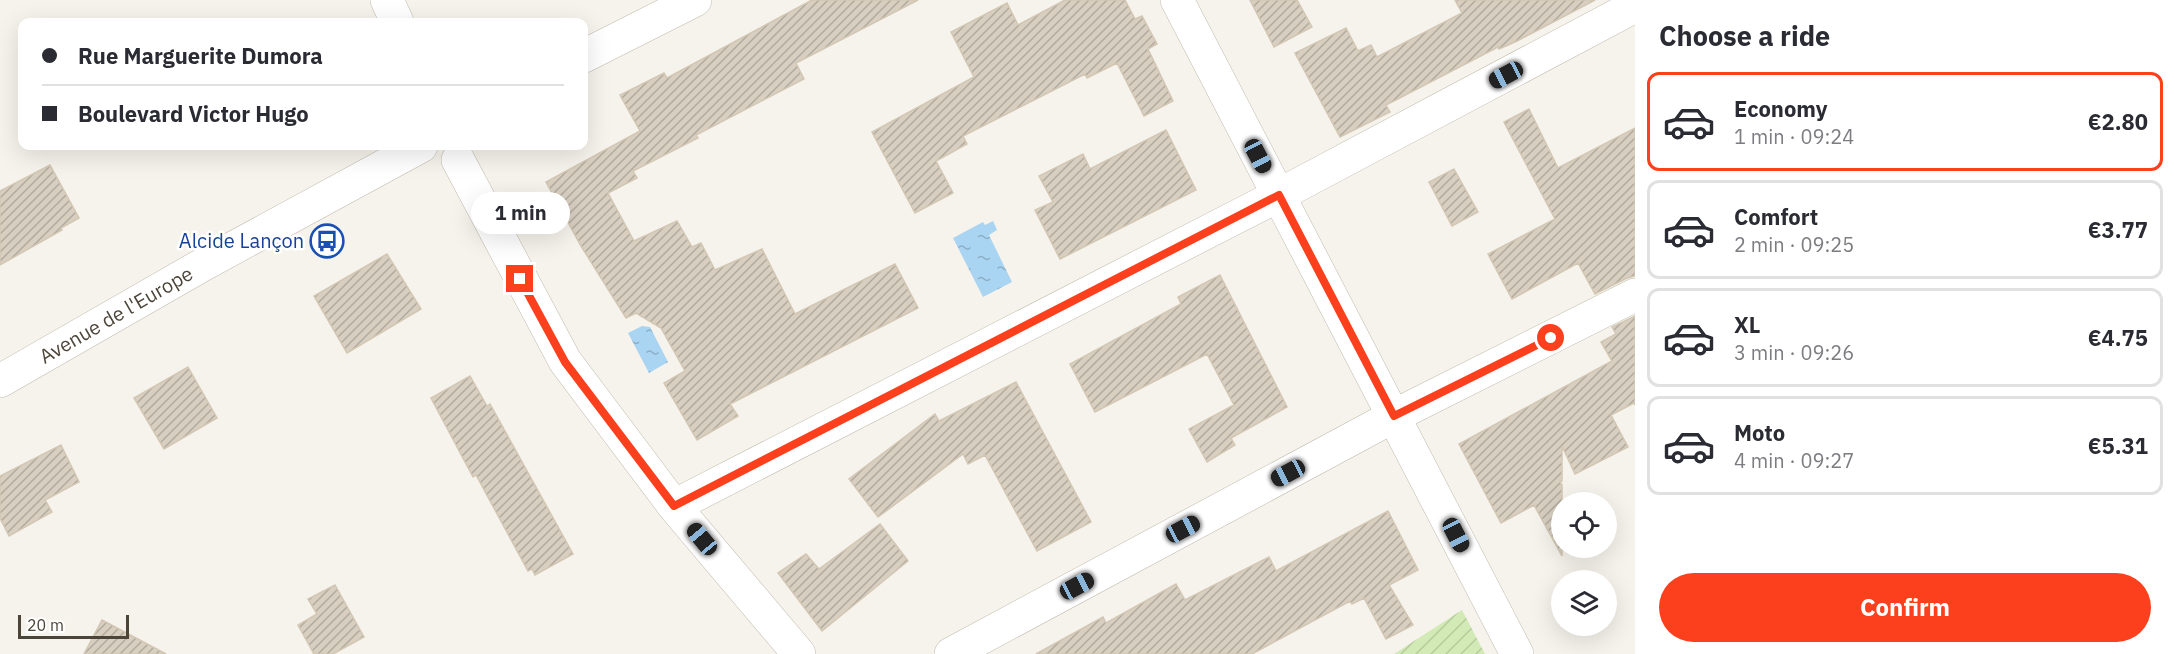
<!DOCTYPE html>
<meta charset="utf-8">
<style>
body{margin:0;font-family:"IBM Plex Sans",sans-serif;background:#f2f2f3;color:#2b2b33;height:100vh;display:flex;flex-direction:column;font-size:22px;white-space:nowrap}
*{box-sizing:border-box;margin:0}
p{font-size:20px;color:#7c7c81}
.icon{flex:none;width:33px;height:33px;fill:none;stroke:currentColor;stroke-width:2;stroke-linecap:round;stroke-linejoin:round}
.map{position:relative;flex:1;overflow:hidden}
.drawer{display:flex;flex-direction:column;background:#fff;width:540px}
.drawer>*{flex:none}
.top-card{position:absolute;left:18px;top:18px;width:570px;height:132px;border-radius:12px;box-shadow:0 6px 24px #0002;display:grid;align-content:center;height:132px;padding:0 24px;background:#fff}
.fabs{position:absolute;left:1551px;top:492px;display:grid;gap:12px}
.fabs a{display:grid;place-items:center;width:66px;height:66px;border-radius:50%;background:#fff;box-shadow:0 6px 24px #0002;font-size:30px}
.scale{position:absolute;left:18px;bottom:15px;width:111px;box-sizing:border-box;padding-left:6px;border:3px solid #4b4439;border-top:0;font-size:16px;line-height:21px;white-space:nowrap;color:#4b4439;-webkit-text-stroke:4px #fff;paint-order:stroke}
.end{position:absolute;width:27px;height:27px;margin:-14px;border:8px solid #fc3f1d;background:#fff;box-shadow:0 0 0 3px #fff}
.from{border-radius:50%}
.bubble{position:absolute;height:42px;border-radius:21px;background:#fff;box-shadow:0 6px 24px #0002;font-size:20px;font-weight:700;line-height:42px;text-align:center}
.car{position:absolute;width:18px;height:36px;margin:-18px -9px;border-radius:8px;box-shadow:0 0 4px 2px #0007;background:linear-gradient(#222 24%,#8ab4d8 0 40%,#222 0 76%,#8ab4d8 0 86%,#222 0)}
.top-card b{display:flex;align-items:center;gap:21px;height:57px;font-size:22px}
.top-card b+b{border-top:2px solid #e1e1e2}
.top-card i{width:15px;height:15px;background:#2b2b33}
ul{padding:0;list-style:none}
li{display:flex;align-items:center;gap:18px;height:99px;margin:0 12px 9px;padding:0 12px;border:3px solid #e1e1e2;border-radius:12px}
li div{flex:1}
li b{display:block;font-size:22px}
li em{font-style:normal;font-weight:700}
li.on{border-color:#fc3f1d}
li>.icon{width:54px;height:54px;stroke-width:1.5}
h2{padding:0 24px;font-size:27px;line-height:72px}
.action{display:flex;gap:12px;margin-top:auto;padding:12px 24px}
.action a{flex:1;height:69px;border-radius:36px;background:#fc3f1d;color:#fff;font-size:24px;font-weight:700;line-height:69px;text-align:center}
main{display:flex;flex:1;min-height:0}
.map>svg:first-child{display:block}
</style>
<main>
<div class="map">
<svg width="1635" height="654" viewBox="0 0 1635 654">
<defs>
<pattern id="garden-furrows" width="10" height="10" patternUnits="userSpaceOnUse" patternTransform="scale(1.5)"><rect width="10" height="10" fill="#d2eab5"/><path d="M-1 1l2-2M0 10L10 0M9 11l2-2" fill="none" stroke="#b6ca9c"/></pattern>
<pattern id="water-ripples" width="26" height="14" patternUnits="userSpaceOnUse" patternTransform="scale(1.5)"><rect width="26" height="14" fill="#a9d4f2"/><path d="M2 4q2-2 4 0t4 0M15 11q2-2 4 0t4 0" fill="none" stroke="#8caec5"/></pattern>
<pattern id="building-hatch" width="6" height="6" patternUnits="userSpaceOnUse" patternTransform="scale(1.5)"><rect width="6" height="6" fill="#d8cfc1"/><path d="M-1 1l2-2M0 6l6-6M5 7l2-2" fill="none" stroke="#b1aa9e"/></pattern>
</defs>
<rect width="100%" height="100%" fill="#f6f3ec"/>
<path fill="url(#garden-furrows)" d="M1462 610 1485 654H1394Z"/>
<path fill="url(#water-ripples)" d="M993 221 997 230 989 235 1012 282 983 297 953 238 983 222 985 225Z
M642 326 650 327 668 362 649 373 628 333Z"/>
<path fill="url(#building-hatch)" stroke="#d3c7b4" stroke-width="1.5" d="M812 0H918L796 63 804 79 696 135 698 138 633 171 637 178 608 193 634 241 677 221 692 247 701 243 715 270 762 249 795 314 895 264 918 308 730 404 738 416 697 440 664 383 685 371 661 328 636 313 626 318 581 246 546 182 640 131 620 95 664 73 667 78Z
M1065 0H1125L1135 19 1142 16 1157 44 1148 49 1173 101 1144 116 1117 63 1087 78 1085 74 963 136 967 144 936 161 953 193 915 213 872 132 974 77 951 32 1007 3 1018 25Z
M1250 0H1297L1312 27 1274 47Z
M1455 0H1595L1517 41 1499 49 1498 47 1386 105 1390 112 1340 137 1295 53 1346 28 1358 51 1371 45 1377 57 1462 13Z
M1529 109 1558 168 1635 128V276L1627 278 1595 294 1578 263 1512 299 1488 254 1555 219 1504 122Z
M1166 130 1196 190 1060 259 1035 210 1053 202 1039 176 1083 154 1090 169Z
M50 165 79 218 61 228 62 230 0 265V191Z
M1454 169 1478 212 1452 226 1429 182Z
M387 254 421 309 347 353 314 296Z
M1220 275 1287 407 1231 438 1235 445 1207 462 1189 429 1234 405 1207 354 1095 412 1070 364 1181 304 1178 297Z
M1635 316V405L1634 403 1611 415 1628 447 1575 474 1562 446V481L1560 482 1562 485V556L1534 505 1501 523 1459 444 1612 361 1601 342 1616 334 1612 327Z
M188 367 217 418 164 449 134 398Z
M470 376 487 406 490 404 573 554 535 575 532 569 528 571 476 475 473 477 431 398Z
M1016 382 1091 522 1037 551 985 455 968 464 963 454 878 517 849 479 935 414 939 421 945 418Z
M61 445 79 482 45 500 52 512 9 536 0 518V476Z
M1388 511 1418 570 1389 585 1413 625 1386 639 1364 598 1352 604 1350 601 1252 654H1036L1103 617 1106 623 1176 584 1185 600 1269 557 1276 571Z
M880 524 908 561 822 631 778 573 806 554 819 569Z
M335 585 364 637 333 654H314L298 625 317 614 308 599Z
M102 620 166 654H84Z"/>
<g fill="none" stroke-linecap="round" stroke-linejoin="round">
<g stroke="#c2bbae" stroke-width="34">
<path id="minor" d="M387 0 397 22
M1177 0 1517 654
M584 56 695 0
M458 160 565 361 674 506 799 654
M0 381 204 264 421 146
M674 506 1279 195 1635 6
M951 654 1394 416 1635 295"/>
</g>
<use href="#minor" stroke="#fff" stroke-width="33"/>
</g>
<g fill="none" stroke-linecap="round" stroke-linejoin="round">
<path stroke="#fc3f1d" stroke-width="8" d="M520 279 565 362 674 506 1279 195 1394 416 1551 338"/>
</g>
<defs>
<g id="bus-ring" transform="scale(1.725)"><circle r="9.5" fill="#fff" stroke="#1a4fb4" stroke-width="1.5"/><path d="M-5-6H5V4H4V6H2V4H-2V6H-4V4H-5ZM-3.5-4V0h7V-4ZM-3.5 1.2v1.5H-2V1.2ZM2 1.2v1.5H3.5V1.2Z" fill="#1a4fb4"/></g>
</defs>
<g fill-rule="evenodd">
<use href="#bus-ring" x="327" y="241"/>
</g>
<g text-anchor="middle" stroke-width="5" stroke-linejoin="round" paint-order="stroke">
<g font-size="20" fill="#164399" stroke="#fff" text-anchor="end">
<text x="304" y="248">Alcide Lançon</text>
</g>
<g font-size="20" fill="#4b4439" stroke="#fff">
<text transform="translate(116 315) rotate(-30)" y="7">Avenue de l'Europe</text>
</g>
</g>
</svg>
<div class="fabs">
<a><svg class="icon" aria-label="locate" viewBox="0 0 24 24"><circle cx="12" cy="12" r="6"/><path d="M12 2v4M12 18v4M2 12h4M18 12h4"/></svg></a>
<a><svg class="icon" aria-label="layers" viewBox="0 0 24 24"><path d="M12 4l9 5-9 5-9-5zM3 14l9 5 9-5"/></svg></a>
</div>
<div class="scale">20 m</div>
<i class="end from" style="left:1551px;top:338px"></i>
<i class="end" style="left:520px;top:279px"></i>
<div class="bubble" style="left:471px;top:192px;width:99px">1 min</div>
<i class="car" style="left:1506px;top:75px;rotate:242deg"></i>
<i class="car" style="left:1258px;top:156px;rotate:152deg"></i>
<i class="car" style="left:1288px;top:473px;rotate:242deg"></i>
<i class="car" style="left:1183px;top:529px;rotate:62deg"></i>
<i class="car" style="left:1456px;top:535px;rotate:153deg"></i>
<i class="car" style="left:702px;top:539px;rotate:320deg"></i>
<i class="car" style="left:1077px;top:586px;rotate:62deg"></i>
<div class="top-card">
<b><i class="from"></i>Rue Marguerite Dumora</b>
<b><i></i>Boulevard Victor Hugo</b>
</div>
</div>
<section class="drawer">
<h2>Choose a ride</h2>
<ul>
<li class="on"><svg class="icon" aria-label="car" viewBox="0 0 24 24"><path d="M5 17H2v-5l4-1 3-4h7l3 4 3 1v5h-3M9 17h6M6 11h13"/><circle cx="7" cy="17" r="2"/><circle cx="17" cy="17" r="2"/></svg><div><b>Economy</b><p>1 min · 09:24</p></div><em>€2.80</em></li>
<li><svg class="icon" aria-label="car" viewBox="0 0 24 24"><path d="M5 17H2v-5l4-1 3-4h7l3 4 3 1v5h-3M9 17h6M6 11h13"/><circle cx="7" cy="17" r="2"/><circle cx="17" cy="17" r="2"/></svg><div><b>Comfort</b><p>2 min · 09:25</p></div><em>€3.77</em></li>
<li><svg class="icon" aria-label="car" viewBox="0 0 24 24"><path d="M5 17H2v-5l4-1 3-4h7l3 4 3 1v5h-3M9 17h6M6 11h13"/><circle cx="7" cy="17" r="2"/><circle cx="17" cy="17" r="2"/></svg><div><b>XL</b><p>3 min · 09:26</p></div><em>€4.75</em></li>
<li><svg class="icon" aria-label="car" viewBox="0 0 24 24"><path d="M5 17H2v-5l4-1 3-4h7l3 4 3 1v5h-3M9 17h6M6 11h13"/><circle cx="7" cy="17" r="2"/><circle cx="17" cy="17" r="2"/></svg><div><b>Moto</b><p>4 min · 09:27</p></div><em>€5.31</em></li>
</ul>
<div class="action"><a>Confirm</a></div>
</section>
</main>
